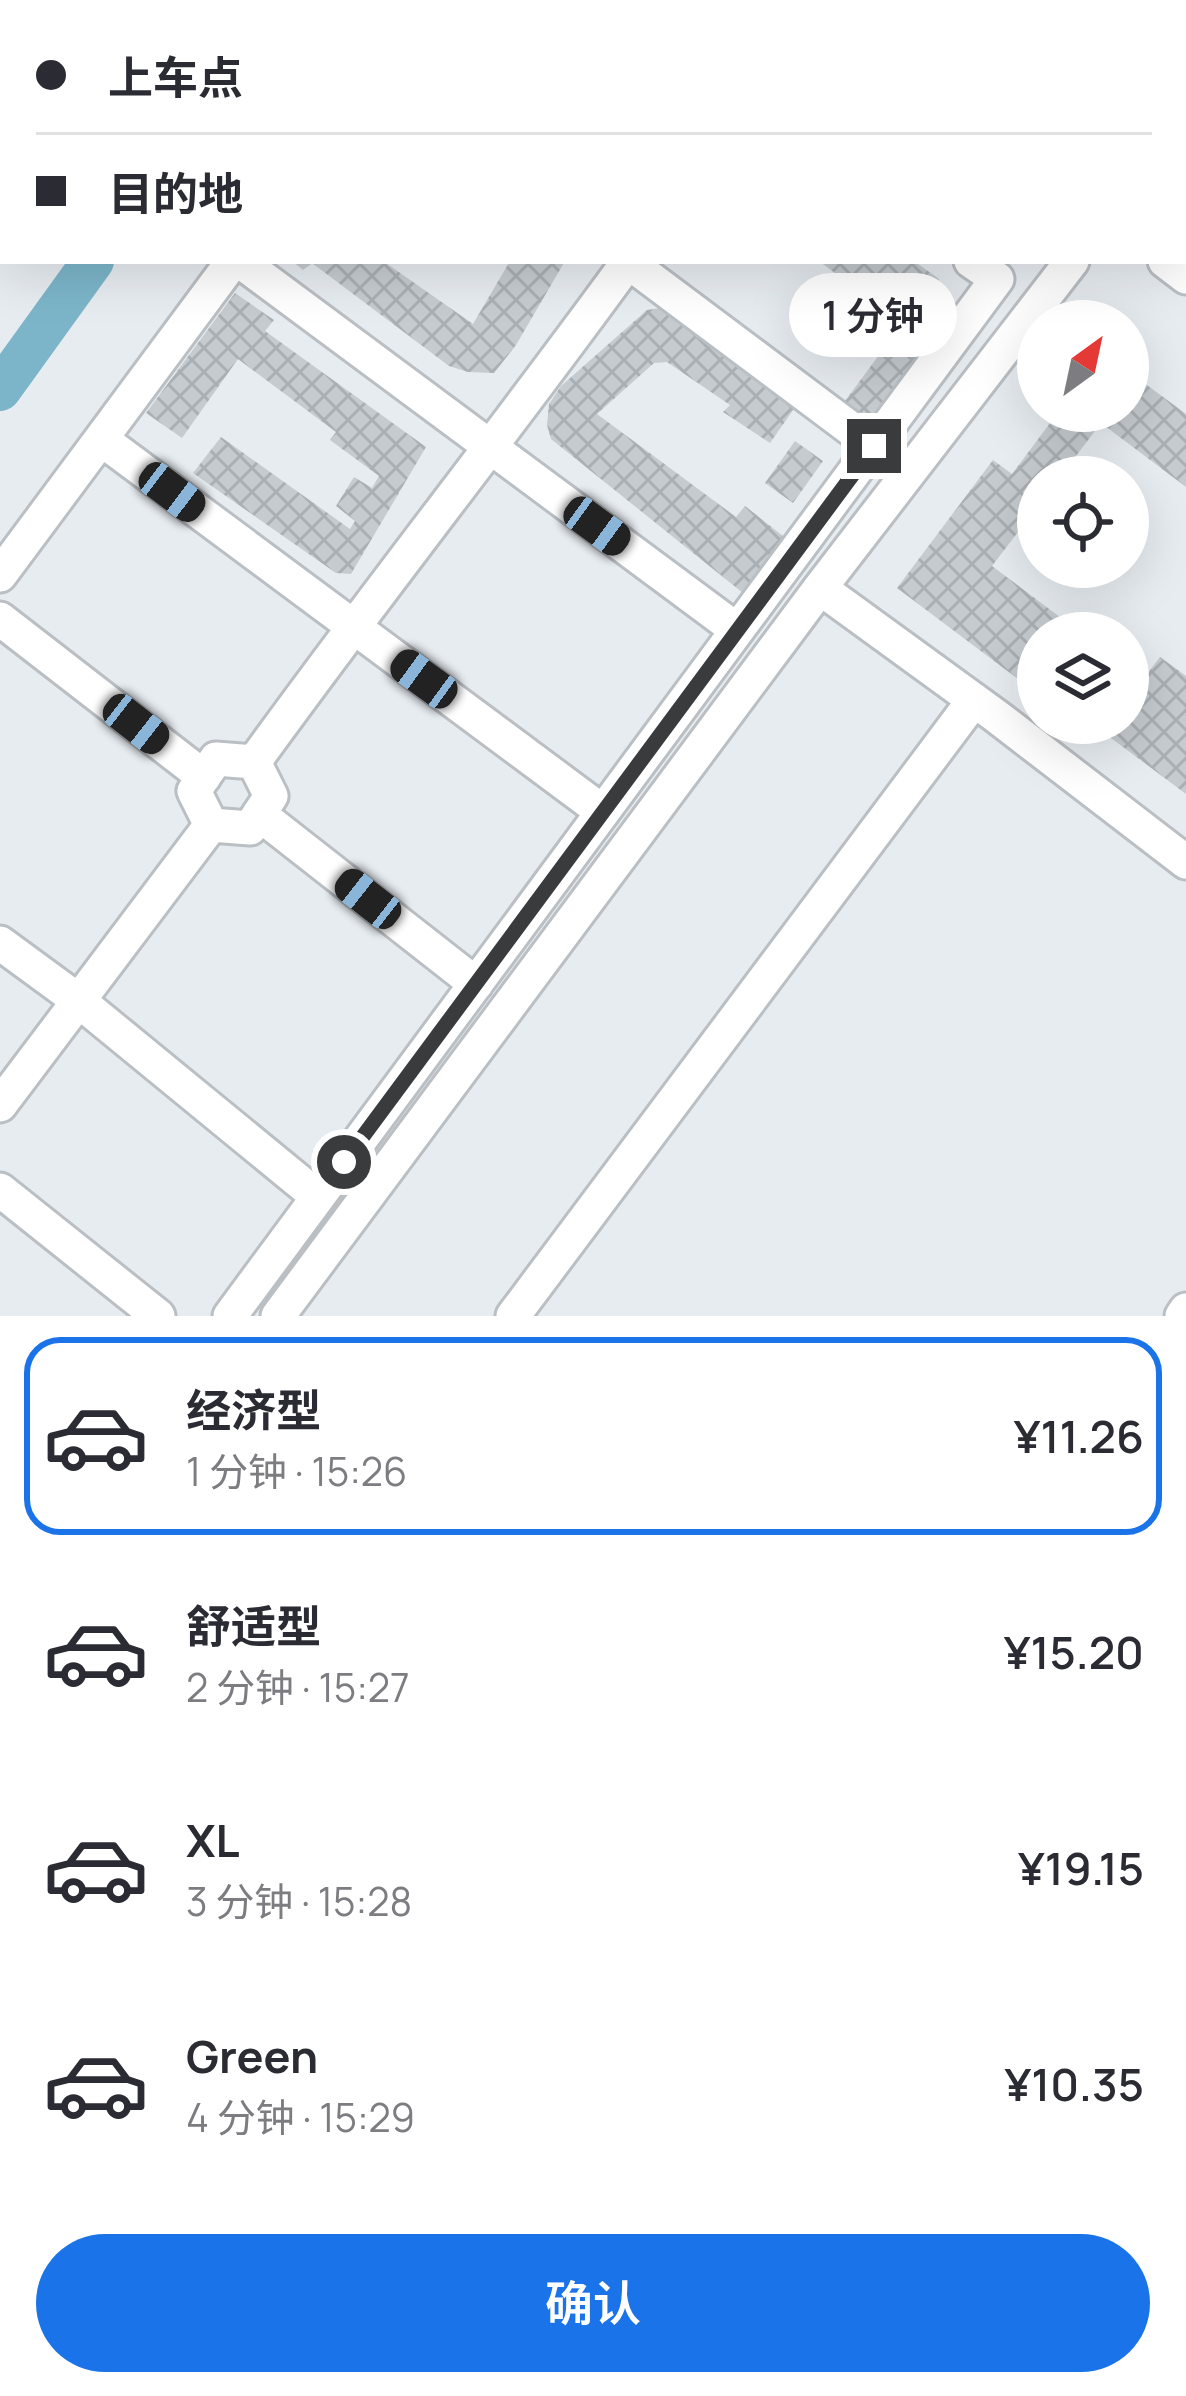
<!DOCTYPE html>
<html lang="zh">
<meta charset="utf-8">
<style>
body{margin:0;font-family:Manrope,"Noto Sans SC",sans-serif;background:#f2f2f3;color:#2b2b33;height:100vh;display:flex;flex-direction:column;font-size:45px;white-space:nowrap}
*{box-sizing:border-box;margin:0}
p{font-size:39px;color:#7c7c81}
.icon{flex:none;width:66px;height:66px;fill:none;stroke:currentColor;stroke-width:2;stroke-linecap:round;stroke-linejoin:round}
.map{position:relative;height:1316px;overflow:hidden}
.details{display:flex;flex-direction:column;background:#fff;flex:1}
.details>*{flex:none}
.banner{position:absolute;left:0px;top:0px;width:1188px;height:264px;box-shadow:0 12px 48px #0002;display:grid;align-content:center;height:264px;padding:0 36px;background:#fff}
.needle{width:78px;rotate:33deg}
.controls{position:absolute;left:1017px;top:300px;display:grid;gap:24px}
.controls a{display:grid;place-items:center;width:132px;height:132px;border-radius:50%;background:#fff;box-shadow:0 12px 48px #0002;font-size:60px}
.end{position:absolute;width:54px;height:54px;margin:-27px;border:15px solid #393b3d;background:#fff;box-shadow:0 0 0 6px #fff}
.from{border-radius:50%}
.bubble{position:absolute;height:84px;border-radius:42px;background:#fff;box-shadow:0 12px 48px #0002;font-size:39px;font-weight:600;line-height:84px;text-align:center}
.car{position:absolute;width:36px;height:72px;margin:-36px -18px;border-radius:15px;box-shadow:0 0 9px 3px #0007;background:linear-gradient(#222 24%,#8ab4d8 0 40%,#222 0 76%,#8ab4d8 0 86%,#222 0)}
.banner b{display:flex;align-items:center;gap:42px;height:114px;font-size:45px}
.banner b+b{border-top:3px solid #e1e1e2}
.banner i{width:30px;height:30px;background:#2b2b33}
ul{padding:21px 0 0;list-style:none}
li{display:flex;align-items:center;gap:36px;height:198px;margin:0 24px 18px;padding:0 12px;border:6px solid transparent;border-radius:36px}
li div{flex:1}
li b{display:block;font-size:45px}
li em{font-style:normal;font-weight:600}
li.selected{border-color:#1a73e8}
li>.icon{width:108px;height:108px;stroke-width:1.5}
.cta{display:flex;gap:24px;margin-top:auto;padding:24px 36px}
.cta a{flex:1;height:138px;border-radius:72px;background:#1a73e8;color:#fff;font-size:48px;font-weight:600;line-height:138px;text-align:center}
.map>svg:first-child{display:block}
</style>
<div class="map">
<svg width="1186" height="1316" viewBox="0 0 1186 1316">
<defs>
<pattern id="building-cross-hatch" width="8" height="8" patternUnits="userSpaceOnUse" patternTransform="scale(3)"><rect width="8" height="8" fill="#c5cbcf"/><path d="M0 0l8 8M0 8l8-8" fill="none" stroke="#aaafb3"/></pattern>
</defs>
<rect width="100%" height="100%" fill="#e7ecf1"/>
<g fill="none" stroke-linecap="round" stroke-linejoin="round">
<path stroke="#7cb5c9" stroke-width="42" d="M291 3 293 0
M0 390 93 261"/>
</g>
<path fill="url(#building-cross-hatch)" d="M292 261H383L473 324 510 261H565L516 345 494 373 468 372 449 366 312 263 303 270Z
M819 261H914L939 279 941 334 873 427 845 401 902 324Z
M235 293 274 320 265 331 426 447 351 574 336 573 193 473 221 437 350 529 355 521 336 506 354 477 372 488 379 476 330 440 336 432 238 359 182 438 146 413Z
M660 308 798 403 770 443 723 412 730 405 667 362 654 363 597 414 736 517 745 506 783 536 743 593 551 439 547 425 549 404 561 386 647 310Z
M1128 371 1186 414V487L1101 423 1060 477H1038V506L992 566 1081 633H1038V694L897 588 993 460 1012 474 1059 411H1128Z
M795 441 823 461 793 503 765 483Z
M1160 657 1186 676V794L1103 732 1110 723H1128V699Z"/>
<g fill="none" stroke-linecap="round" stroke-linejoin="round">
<g stroke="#babfc4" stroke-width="39">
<path id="minor" d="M606 0 610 3
M817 0 821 3
M424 3 426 0
M240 261 737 630
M627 261 874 446
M1165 261 1186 277
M101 439 603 812
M0 575 233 261
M820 588 996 716 1186 862
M0 619 204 777
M216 759 254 762 271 796 250 828 211 825 194 791Z
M254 762C376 593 506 430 628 262
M259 814 476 984
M0 943 79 1001 318 1197
M0 1105 211 825
M0 1190 158 1316
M230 1316 997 279 971 261
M278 1316 820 588 1072 261
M513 1316 974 700
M1182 1316 1186 1310"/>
</g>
<use href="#minor" stroke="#fff" stroke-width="33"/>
</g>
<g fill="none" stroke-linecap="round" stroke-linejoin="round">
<path stroke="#393b3d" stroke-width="15" d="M344 1162 874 446"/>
</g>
</svg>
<div class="controls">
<a><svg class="needle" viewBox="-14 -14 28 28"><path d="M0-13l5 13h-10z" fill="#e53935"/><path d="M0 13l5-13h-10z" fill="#7c7c81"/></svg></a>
<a><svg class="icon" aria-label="locate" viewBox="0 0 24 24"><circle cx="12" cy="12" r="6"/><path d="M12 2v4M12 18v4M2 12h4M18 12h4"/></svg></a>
<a><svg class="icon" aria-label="layers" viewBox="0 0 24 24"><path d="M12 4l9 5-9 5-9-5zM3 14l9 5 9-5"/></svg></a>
</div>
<i class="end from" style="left:344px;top:1162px"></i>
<i class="end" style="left:874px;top:446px"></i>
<div class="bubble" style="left:789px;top:273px;width:168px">1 分钟</div>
<i class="car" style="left:172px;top:492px;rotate:127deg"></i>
<i class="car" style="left:597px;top:526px;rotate:126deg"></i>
<i class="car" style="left:424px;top:679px;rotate:306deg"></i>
<i class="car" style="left:136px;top:724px;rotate:128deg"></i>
<i class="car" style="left:368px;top:899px;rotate:308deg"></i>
<div class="banner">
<b><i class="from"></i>上车点</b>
<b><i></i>目的地</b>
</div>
</div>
<section class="details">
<ul>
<li class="selected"><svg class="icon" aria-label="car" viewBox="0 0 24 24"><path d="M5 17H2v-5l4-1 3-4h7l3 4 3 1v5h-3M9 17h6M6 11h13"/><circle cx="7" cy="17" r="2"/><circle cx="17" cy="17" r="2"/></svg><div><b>经济型</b><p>1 分钟 · 15:26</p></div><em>¥11.26</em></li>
<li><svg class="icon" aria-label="car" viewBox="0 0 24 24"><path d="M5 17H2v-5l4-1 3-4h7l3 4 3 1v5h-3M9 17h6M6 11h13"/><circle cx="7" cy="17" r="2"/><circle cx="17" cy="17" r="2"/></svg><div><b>舒适型</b><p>2 分钟 · 15:27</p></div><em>¥15.20</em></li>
<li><svg class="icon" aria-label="car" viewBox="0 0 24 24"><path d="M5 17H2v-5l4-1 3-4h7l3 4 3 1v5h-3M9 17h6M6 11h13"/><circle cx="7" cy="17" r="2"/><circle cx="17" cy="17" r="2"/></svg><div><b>XL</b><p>3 分钟 · 15:28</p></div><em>¥19.15</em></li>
<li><svg class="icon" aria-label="car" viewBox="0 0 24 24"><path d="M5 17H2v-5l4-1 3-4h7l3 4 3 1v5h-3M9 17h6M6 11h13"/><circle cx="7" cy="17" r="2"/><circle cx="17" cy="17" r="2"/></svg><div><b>Green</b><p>4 分钟 · 15:29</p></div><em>¥10.35</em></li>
</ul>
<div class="cta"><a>确认</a></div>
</section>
